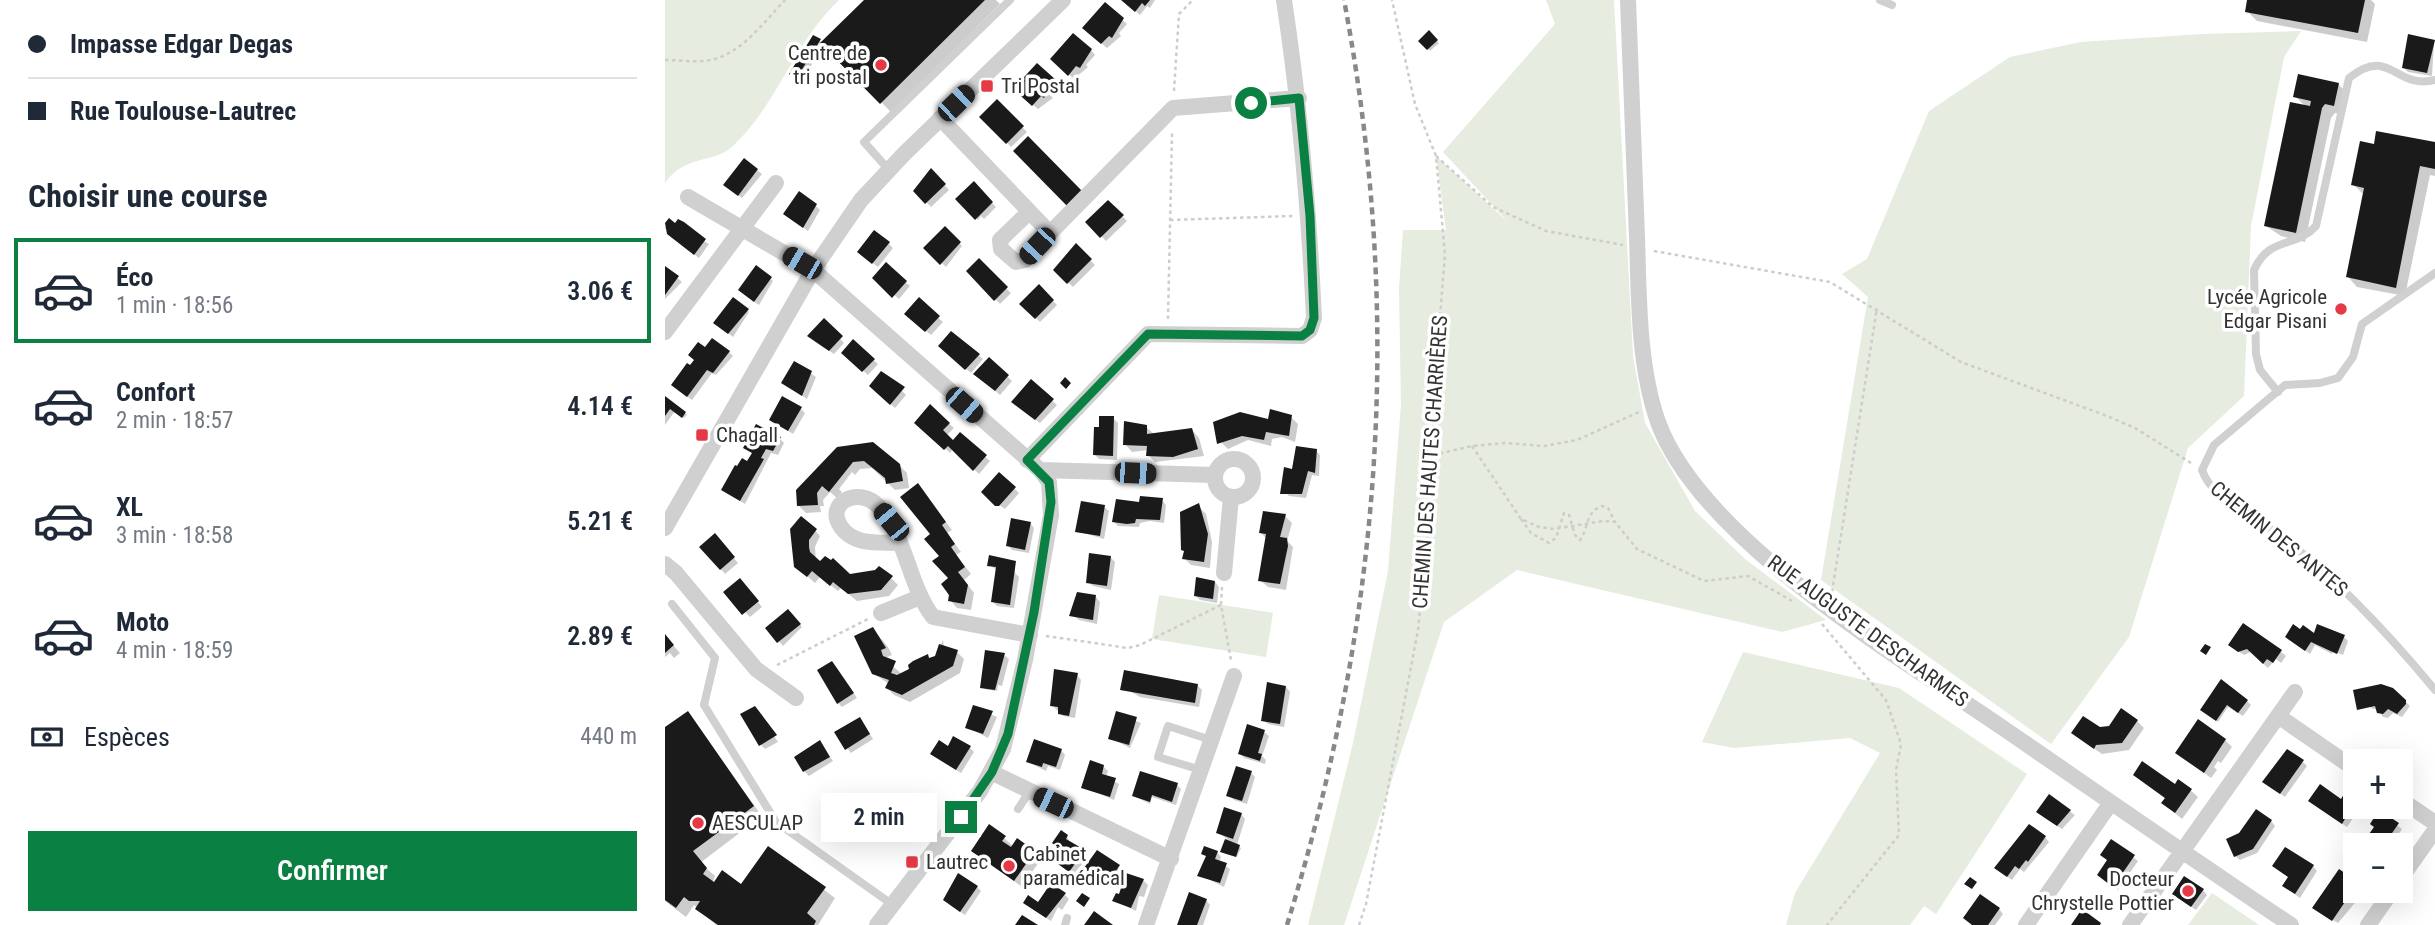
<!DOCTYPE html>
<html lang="fr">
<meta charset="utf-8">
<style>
body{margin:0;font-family:"Roboto Condensed",sans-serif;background:#f2f2f3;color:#1f2937;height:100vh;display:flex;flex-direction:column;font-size:26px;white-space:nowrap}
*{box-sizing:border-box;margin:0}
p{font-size:23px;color:#747a83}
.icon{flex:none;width:38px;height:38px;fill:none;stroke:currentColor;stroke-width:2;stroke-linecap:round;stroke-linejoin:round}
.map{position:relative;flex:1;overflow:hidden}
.details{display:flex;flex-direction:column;background:#fff;width:665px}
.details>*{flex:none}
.hud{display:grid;align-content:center;height:154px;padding:0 28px;background:#fff}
.buttons{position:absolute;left:1678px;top:749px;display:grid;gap:14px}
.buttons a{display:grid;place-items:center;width:70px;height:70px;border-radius:0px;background:#fff;box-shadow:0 7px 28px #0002;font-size:35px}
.end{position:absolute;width:32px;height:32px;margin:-16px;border:9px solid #0b8043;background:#fff;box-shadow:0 0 0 4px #fff}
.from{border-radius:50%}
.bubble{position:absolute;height:49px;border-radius:0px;background:#fff;box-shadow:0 7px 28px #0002;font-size:23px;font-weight:600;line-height:49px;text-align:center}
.car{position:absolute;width:21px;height:42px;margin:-21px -10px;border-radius:9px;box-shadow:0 0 5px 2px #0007;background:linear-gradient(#222 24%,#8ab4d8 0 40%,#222 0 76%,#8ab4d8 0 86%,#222 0)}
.hud b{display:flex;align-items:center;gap:24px;height:66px;font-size:26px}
.hud b+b{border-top:2px solid #e0e1e3}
.hud i{width:18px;height:18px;background:#1f2937}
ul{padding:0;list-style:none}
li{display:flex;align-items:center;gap:21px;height:105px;margin:0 14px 10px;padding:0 14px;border:4px solid transparent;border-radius:0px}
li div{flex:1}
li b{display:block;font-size:26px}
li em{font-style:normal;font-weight:600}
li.active{border-color:#0b8043}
li>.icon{width:63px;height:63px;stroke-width:1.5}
h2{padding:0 28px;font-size:32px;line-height:84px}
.pay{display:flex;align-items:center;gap:18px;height:77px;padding:0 28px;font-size:26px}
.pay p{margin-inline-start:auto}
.button{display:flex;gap:14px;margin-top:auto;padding:14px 28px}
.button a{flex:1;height:80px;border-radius:0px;background:#0b8043;color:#fff;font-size:28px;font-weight:600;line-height:80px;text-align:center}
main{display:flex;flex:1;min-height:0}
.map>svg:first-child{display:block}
</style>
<main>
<section class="details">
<div class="hud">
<b><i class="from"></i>Impasse Edgar Degas</b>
<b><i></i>Rue Toulouse-Lautrec</b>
</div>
<h2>Choisir une course</h2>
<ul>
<li class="active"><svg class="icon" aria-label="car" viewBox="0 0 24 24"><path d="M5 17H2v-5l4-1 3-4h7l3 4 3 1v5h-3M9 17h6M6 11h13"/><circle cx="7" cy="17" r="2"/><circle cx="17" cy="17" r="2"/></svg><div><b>Éco</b><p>1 min · 18:56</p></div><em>3.06 €</em></li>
<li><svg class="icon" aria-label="car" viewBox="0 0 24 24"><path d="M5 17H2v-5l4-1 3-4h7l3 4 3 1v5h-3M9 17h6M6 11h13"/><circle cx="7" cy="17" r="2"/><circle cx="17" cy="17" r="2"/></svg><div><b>Confort</b><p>2 min · 18:57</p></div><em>4.14 €</em></li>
<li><svg class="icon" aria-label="car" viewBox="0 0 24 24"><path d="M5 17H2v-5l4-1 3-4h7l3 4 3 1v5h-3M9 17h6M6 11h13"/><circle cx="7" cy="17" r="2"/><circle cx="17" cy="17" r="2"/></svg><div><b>XL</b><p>3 min · 18:58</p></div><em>5.21 €</em></li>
<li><svg class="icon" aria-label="car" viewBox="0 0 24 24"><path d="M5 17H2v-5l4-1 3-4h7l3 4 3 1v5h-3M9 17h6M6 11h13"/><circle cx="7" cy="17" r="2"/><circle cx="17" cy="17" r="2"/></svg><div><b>Moto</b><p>4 min · 18:59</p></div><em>2.89 €</em></li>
</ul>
<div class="pay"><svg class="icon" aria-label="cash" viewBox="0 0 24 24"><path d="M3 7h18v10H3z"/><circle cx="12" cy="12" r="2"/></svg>Espèces<p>440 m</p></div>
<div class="button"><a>Confirmer</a></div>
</section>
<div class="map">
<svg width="1770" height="925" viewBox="0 0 1770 925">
<rect width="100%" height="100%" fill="#fff"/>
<path fill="#e6ecdf" d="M0 0H174C130 41 113 103 69 145 49 165 21 153 0 183Z
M881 0H949L968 356 980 423 1030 511 1080 559 1161 620 1117 632 852 570 779 622 679 925H643L688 743 723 571 736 405 734 289 738 230H781L771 156 843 222 778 152 890 24Z
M1636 31 1619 57 1586 226 1579 396 1523 448 1464 637 1386 744 1156 580 1203 297 1177 274 1202 259 1264 111 1345 57 1416 42 1538 34Z
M494 595 608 613 601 657 487 639Z
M1078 652 1234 688 1362 774 1271 914 1259 906 1245 925H1121L1130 893 1215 753 1185 738 1069 748 1037 742Z
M1547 893 1594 925H1523Z"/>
<path fill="#0003" d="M201 0H331L335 4 226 112 159 45 136 82 130 78 149 37 158 43Z
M458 0H490L485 8 482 6 475 15Z
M1584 0H1706L1710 4 1702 42 1592 21 1582 11Z
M440 4 462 24 454 33 456 36 442 48 423 32Z
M764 33 774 43 765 51 756 41Z
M1769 42 1767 76 1743 72 1738 67Z
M426 50 430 55 421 65 423 67 409 79 387 59Z
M372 65 394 85 385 95 388 98 373 109 350 89Z
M1673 84 1683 94 1678 114 1670 113 1666 118 1640 242 1616 236 1601 226 1641 107 1630 96Z
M332 101 362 132 346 147 317 117Z
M1770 144V176L1765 175 1740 296 1692 287 1683 277 1698 194 1688 184 1710 146Z
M79 160 97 174 77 198 65 189Z
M266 171 284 190 266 207 251 192Z
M309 184 331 207 319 219 316 216 313 220 293 199Z
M443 202 462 221 441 241 423 222Z
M150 205 155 210 143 231 125 218Z
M4 220 44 244 34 258 8 238 0 228Z
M280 228 297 246 281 267 261 248Z
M223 243 228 248 213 267 201 258Z
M412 246 430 265 408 287 390 270Z
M313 262 346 293 335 304 303 272Z
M221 265 245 286 234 299 214 282Z
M0 268 17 282 0 299Z
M103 277 108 281 94 305 79 294Z
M374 287 392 305 375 322 356 304Z
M254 300 278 322 266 335 242 314Z
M80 308 84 312 68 337 55 327Z
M163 325 179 343 169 354 149 341Z
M188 342 213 364 203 375 178 353Z
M275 346 308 350 318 359 306 373Z
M41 349 64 352 68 356 51 375 47 373 27 400 13 390Z
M324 359 347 381 335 395 315 378Z
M132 364 151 377 142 399 119 383Z
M366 382 392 405 375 423 353 406Z
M210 390 237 391 241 395 230 408Z
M0 398 22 415 19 418 10 411 0 425Z
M265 407 289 428 281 436 288 442 295 435 325 461 314 474 288 449 285 453 252 422Z
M136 409 140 413 128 434 108 421Z
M626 417 633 424 630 442 617 437 607 439 606 446 583 440 563 449 556 442 605 421Z
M448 418 453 423 452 460 434 459 429 454 435 429Z
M481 427 489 434 527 430 534 438 539 456 490 462 483 455V450L467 452 460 444Z
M115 439 119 443 113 455 106 453 80 504 65 495 60 491 89 454 80 447Z
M173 448 234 465 242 473 244 488 230 490 207 468 195 469 190 475 187 472 174 489 177 492 172 498 165 492 158 500 159 506H155L156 512 141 513 134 506Z
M651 451 655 455 654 476 647 475 641 498 624 496 619 491 628 471Z
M334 474 354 493 340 509 322 496Z
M253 486 287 530 282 533 296 552 291 555 306 574 299 580 309 593 306 610 292 608 285 600 280 583 286 579 267 534Z
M497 500 501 505 499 523 485 521 475 523 474 527 453 526 449 522 476 504Z
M439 507 444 511 439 539 412 531Z
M534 507 541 514 547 542 545 568 526 565 519 558Z
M620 516 627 523 622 541 628 547 621 590 603 587 595 580 602 539 596 533Z
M365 523 369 528 364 553 347 550 343 545Z
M148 528 155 536 150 547 151 561 184 575 226 578 233 585 224 596 192 601 176 588 173 591 155 577 150 583 131 566Z
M54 540 73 563 60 574 37 547Z
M446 558 450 562 446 590 428 586 423 582Z
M350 563V573L354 577 349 608 332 606 327 601 332 570 324 565Z
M550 582 554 587 552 603 535 600 530 595Z
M79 585 97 607 85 617 60 592Z
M431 597 435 602 432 624 414 620 409 616Z
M128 616 137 627 118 646 103 629Z
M1579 626 1616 652 1621 656 1616 663 1611 659 1603 668 1594 660 1590 650 1579 655 1570 649Z
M208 629 223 647 227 655 222 657 224 663 237 674 262 656 265 659 271 657 278 640 279 647 292 652 299 659 295 673 245 702 229 695 222 688 224 684 208 673Z
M1649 635 1679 637 1683 641 1678 655 1668 651 1667 654 1650 645 1645 654 1633 645Z
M0 636 15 653 9 658 5 653 0 657Z
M339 655 344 659 337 686 333 685 332 691 319 689Z
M171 667 192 698 177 707 173 703Z
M412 675 416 680 410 718 398 716 387 705Z
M533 686 537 690 534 707 475 697 458 687Z
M621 687 625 692 619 727 603 724 598 720Z
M1727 689 1745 706 1737 717 1728 713 1723 718 1718 717 1713 710 1705 708Z
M1582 701 1586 705 1578 716 1563 707 1553 722 1537 710Z
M309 707 332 717 323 738 302 727Z
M94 712 113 742 100 749 96 745Z
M452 713 476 723 465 748 445 738Z
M22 714 97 816 35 863 50 876 46 887H76L104 848 170 898 153 925H51L29 905 21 917 0 901V729Z
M1472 721 1479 728 1464 750 1437 754 1415 739 1434 729Z
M199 724 208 739 186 753 182 748Z
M599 732 604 736 597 756 601 760 600 764 579 758 575 753Z
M1560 740 1567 747 1556 763 1553 761 1549 767 1552 770 1546 778 1512 753Z
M154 742 168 761 144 776 139 771Z
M283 748H305L309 752 296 773 272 758Z
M396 750 400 755 395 770 383 766 381 771 363 762Z
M1638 762 1642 766 1620 797 1604 786Z
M438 766 443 771 441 777 454 784 449 800 423 789Z
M586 773 590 777 582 804 569 800 565 796Z
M1470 775 1525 790 1533 797 1517 819 1498 803 1501 799Z
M512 785 516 789 511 805 487 797 485 804 469 796Z
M1384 797 1410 815 1397 829 1378 817Z
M1680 797 1695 808 1682 827 1650 805 1677 801Z
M1715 812 1737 829 1729 841 1733 845H1698L1711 827Z
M576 814 580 819 572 845 576 848 572 857 557 851 562 839 553 832Z
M1606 821 1610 826 1592 853 1575 860 1570 856Z
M402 836 405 843 423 856 409 875 389 859Z
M1380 837 1384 842 1359 872 1355 869 1347 880 1336 872Z
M339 838 349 847 353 841 376 859 357 887 308 851Z
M1447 841 1473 861 1453 890 1438 880Z
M433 852 458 871 449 884 435 875 430 881 423 876Z
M552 852 556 857 554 862 565 869 559 887 535 875 542 857 538 854Z
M1609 866H1648L1652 871 1635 898 1624 890 1625 877Z
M1675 871 1690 882V891H1702L1706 895 1700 903 1694 898 1673 923 1658 914Z
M478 880 483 885 479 897 474 896 471 911 450 901Z
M312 887 316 891 300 915 285 905Z
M1538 890 1542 895 1531 910 1514 898Z
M400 895 404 899 397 910 393 907 386 921 365 907Z
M541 900 545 905 538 925H514Z
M1334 909 1338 914 1330 925H1308Z"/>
<path fill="#1a1a1a" d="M199 0H320L215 104 155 43Z
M456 0H485L480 6 477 3 470 12Z
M1582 0H1700L1693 33 1580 12Z
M440 2 459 18 447 38 444 36 436 44 417 28Z
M764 30 773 40 762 50 753 41Z
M408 33 427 49 415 68 411 66 403 76 385 59Z
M1743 34 1770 40 1762 73 1737 68Z
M148 35 156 39 131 79 124 74Z
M372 63 391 80 379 98 376 96 367 106 348 89Z
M1633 74 1674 83 1669 106 1660 104 1657 108 1631 233 1599 226 1625 102 1645 106 1646 101 1628 97Z
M332 99 359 126 341 144 314 117Z
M1711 131 1770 142V169L1755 166 1731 288 1681 277 1699 188 1686 185 1695 141 1709 144Z
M363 136 418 192 403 207 348 151Z
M79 158 93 169 73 196 58 185Z
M266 168 281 184 260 204 248 191Z
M309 181 328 202 310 220 290 199Z
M134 191 152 204 138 228 118 214Z
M443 200 459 215 435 238 420 222Z
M4 218 10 223 13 219 19 222 41 239 29 255 2 234 0 223Z
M280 226 296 242 275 265 258 248Z
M209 230 225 242 207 264 192 252Z
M411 243 427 259 402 284 388 270Z
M314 258 343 287 329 301 301 271Z
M221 262 242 281 227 298 207 278Z
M91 265 107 277 89 302 73 290Z
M0 266 14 276 0 295Z
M374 284 389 300 370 319 354 304Z
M68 297 84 309 63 334 48 323Z
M254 297 275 316 260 332 239 314Z
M159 318 178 336 164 351 142 336Z
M286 331 315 354 300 370 273 346Z
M47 338 65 351 48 373 42 370 22 397 6 385 22 363 25 365 29 360 23 355 33 342 40 347Z
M188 339 210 359 197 372 176 353Z
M324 357 344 375 330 391 308 374Z
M129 361 147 371 137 396 116 383Z
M216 371 240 387 225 405 204 386Z
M400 377 406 383 401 389 395 383Z
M366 379 389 399 370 420 346 402Z
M0 396 21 412 17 418 5 409 0 416Z
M117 396 137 407 123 431 104 420Z
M265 404 285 423 278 430 288 440 295 432 322 455 308 471 283 446 279 450 249 423Z
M605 409 627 415 624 436 601 432 599 440 577 436 552 444 548 422 575 412 603 419Z
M434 416H449L448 456 428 455 429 427H434Z
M459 421 482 425V434L527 428 533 449 508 457 481 456 482 446 458 445Z
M91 424 116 437 108 451 101 449 96 458 99 459 75 501 56 490 70 465 72 466 77 458 82 461 87 453 78 448Z
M208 442 235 464 238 481 221 484 220 478 199 461 188 462 164 492 157 486 152 493 153 505 132 506 131 490 172 447Z
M631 446 652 449 650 473 643 471 637 494H615L619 467 627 469Z
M334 472 351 487 334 506H330L316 492Z
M253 483 281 522 277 525 290 544 286 547 300 567 293 572 303 585 299 604 283 601 284 595 276 584 283 578 267 561 274 556 259 539 265 534 235 497Z
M475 496 498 498 495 520 471 519 470 523 462 524 447 522 451 499 474 502Z
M416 501 440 505 435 536 410 532Z
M534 503 543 534 539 562 517 559 519 551 516 550 515 512Z
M598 511 621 514 615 537 622 538 623 546 615 584 593 581 601 534 594 533Z
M136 516 152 529 144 540V547L145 552 155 561 160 556 166 560 168 558 185 574 210 570 214 566 228 576 216 590 183 594 168 582 165 586 147 571 142 577 129 567 125 529Z
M346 518 366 522 360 550 341 546Z
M50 533 70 557 55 570 34 547Z
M424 553 446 556 442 586 421 583Z
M324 555 351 561 345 605 326 602 331 567 322 566Z
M531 577 550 581 548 599 529 596Z
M75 578 94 601 77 615 58 592Z
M412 592 431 595 428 620 404 616Z
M123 609 136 624 112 643 100 628Z
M1578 623 1617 650 1608 663 1602 659 1598 664 1582 649 1573 652 1563 645Z
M1628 624 1635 629 1638 625 1649 633 1652 624 1680 635 1672 654 1646 642 1640 651 1620 637Z
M208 627 221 648 216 650 218 656 231 661 226 673 232 675 244 669 243 665 248 661 263 654 264 658 270 656 274 644 293 650 288 666 237 695 220 688 224 680 207 674 189 636Z
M0 634 9 645 0 653Z
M1540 644 1546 647 1541 655 1535 651Z
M320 650 340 653 330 690 315 688Z
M167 661 189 693 172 704 152 670Z
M389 669 413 673 404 716 393 714V707L385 706Z
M459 670 533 684 530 703 455 690Z
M1556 679 1583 700 1573 713 1562 705 1551 721 1535 710Z
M602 682 621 686 615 724 596 721Z
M1716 684 1728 688 1741 700V704L1732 714 1723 709 1718 714 1712 713 1710 706 1692 710 1688 690Z
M308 705 328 711 318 734 300 728Z
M90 706 112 735 94 746 75 714Z
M1456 708 1473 720 1457 743 1431 745 1429 749 1406 733 1418 716 1435 727 1444 726Z
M23 711 89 806 28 851 42 868 38 874 49 882 57 870 76 884 103 846 161 887 142 913 151 921 149 925H53L30 909 35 901H24L19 897 11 908 0 900V727Z
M451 711 472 717 464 745 443 739Z
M195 717 205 734 180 750 169 732Z
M1533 719 1561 739 1539 773 1510 753Z
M582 724 600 730 593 753 597 754 595 761 573 754Z
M288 736 306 746 291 770 265 754 274 740 283 746Z
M369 739 397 749 391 767 378 763 377 767 361 762Z
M155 740 165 757 138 772 129 757Z
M1622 749 1639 760 1615 794 1597 782Z
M425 760 439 765 437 774 451 778 445 797 416 788Z
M1477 761 1510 784 1513 779 1527 789 1510 813 1496 803 1500 798 1468 775Z
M571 766 587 771 577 801 561 796Z
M475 771 513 783 507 802 487 795 485 802 467 796Z
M1655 784 1676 799 1679 794 1690 802 1677 824 1643 801Z
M1384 794 1406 810 1392 826 1371 812Z
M559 807 577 813 568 839 551 833Z
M1591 809 1607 820 1588 849 1569 857 1561 839 1574 833Z
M1714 810 1734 823 1725 836 1730 839 1726 845H1690V858L1679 851 1688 838 1697 844 1709 827 1705 824Z
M324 824 341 836 337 841 346 847 352 838 370 851 349 881 306 851Z
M1364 824 1381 836 1363 862 1361 860 1354 869 1350 866 1342 877 1329 868Z
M239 826 247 833 241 839 233 833Z
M396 830 403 835 401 839 420 850 404 872 386 859 394 848 387 843Z
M560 839 575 845 571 857 555 852Z
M1446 839 1470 855 1448 887 1432 875 1442 860 1435 855Z
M539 846 553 851 550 859 562 863 555 883 532 876 541 856 536 854Z
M1620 847 1649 865 1630 894 1617 886 1623 877 1607 866Z
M432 850 455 865 444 881 430 872 425 878 416 872Z
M1674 869 1690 880V891H1697L1693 897 1686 893 1667 921 1647 908Z
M293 873 313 886 295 912 278 900Z
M461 873 479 879 466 908 447 901 451 893 454 894Z
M1519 876 1539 889 1526 907 1507 894Z
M1305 877 1312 882 1307 889 1299 884Z
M386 883 401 893 381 918 358 903 363 895 373 902Z
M524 892 542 899 532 925H512Z
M417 893 425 898 419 907 411 901Z
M1315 894 1335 908 1323 925H1307L1298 918Z
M1417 909 1436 923 1435 925H1406Z
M429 911 448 925H419Z
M357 915 373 925H350Z"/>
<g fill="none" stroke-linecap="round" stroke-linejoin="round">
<path stroke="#cdcdcd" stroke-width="2.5" stroke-dasharray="3.5 3.5" stroke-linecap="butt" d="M0 60C13 60 26 62 38 61 73 59 98 23 120 0
M509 91 514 14 528 0
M771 156 828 207 881 231 958 245
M505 220 628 216
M989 251 1165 282 1296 362 1442 416 1470 428 1526 463
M503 319 507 133
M807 446 856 519 874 527 889 529 938 521 950 522 972 549 1039 581 1083 576 1127 601
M768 455 807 446 841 443 879 446 912 440 974 412
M856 519 866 533 884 543 891 538 899 513 904 515 910 535 915 540C924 528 920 512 937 506L943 508 950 522
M557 587 556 605 566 660
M1167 592 1212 308
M1157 624 1221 700 1236 744 1231 770 1234 835 1162 925
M381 636 463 648 475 645 556 605
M112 665 203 619
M694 925 701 904 753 630 766 500 769 392 780 254 771 156 750 104 727 0"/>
<path stroke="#d0d0d0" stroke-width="8" d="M1215 0 1227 5
M224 170 199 142 345 0
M1770 273 1697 324 1688 357 1673 378 1655 383 1620 385 1549 445 1537 470C1546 496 1575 508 1596 522 1660 565 1721 631 1770 690
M1613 392 1595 370 1591 354 1589 270C1604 236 1631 248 1651 226L1684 78C1725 45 1730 90 1770 80
M7 604 50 658 39 705 111 822 228 905
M536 770 493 757 503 726 546 740
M353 809 364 792
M400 925 402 918"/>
<path stroke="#d0d0d0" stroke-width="16" d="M963 0C966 79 969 158 972 237 974 297 973 365 993 422 1036 540 1235 657 1338 728 1434 794 1529 860 1626 925
M275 118 385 233 508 108 634 98
M23 197 148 270 375 470 384 482 386 515 360 660 338 749 315 791 212 925
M364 212 335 240 336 249 351 262 360 260 385 233
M0 332 111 183
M550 478a19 19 0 1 1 38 0a19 19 0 1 1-38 0Z
M362 460 483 334 637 336 645 330 649 318C644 211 635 106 619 0
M375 470 550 475
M0 528 148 270 196 200 239 154 398 0
M235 543C214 542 189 546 176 527 159 503 194 485 214 507 242 538 243 584 268 617L365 635
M0 564 11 573 91 669 131 698
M559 573 566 497
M216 613 255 597
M1613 716 1690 769
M326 772 506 859
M1736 800 1770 823
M1736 878 1770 830
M481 925 569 676
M1361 925 1445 804
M1465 925 1630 692
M1703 925 1727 891"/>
<path stroke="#888" stroke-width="4.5" stroke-dasharray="7 5" stroke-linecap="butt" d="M622 925C717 617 739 317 679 0"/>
</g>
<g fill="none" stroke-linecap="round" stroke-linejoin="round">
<path stroke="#0b8043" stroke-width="9" d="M296 817 327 772 343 734 369 612 386 502 384 482 362 460 483 334 637 336 645 330 649 318 645 216 634 98 586 103"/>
</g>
<g fill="#e63946" stroke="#fff" stroke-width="2.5">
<circle cx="216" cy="65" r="7"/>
<rect x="315" y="79" width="14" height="14" rx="3.5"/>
<circle cx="1676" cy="309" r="7"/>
<rect x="30" y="428" width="14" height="14" rx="3.5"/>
<circle cx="33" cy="823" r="7"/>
<rect x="240" y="855" width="14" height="14" rx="3.5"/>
<circle cx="344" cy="866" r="7"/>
<circle cx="1523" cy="891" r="7"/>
</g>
<g text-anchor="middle" stroke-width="7" stroke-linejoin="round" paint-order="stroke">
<g font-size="21" fill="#333" stroke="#fff" text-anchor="start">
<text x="202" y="60" text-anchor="end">Centre de<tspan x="202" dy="24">tri postal</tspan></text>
<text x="336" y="93">Tri Postal</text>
<text x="1662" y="304" text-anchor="end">Lycée Agricole<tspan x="1662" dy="24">Edgar Pisani</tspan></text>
<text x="51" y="442">Chagall</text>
<text x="47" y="830">AESCULAP</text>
<text x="358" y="861">Cabinet<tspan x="358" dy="24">paramédical</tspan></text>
<text x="261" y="869">Lautrec</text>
<text x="1509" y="886" text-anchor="end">Docteur<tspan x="1509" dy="24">Chrystelle Pottier</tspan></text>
</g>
<g font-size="21" fill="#333" stroke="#fff">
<text transform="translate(765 462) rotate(-86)" y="7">CHEMIN DES HAUTES CHARRIÈRES</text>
<text transform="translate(1614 539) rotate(39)" y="7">CHEMIN DES ANTES</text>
<text transform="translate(1203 631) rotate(36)" y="7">RUE AUGUSTE DESCHARMES</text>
</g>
</g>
</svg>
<div class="buttons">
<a>+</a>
<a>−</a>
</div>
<i class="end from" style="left:586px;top:103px"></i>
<i class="end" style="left:296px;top:817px"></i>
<div class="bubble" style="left:156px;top:793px;width:116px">2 min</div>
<i class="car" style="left:291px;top:103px;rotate:46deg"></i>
<i class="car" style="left:372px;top:246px;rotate:223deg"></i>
<i class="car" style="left:137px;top:263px;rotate:300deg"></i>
<i class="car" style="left:299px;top:405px;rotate:131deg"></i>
<i class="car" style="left:470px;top:473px;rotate:92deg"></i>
<i class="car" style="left:226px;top:522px;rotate:320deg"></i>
<i class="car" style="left:388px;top:803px;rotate:295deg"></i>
</div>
</main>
